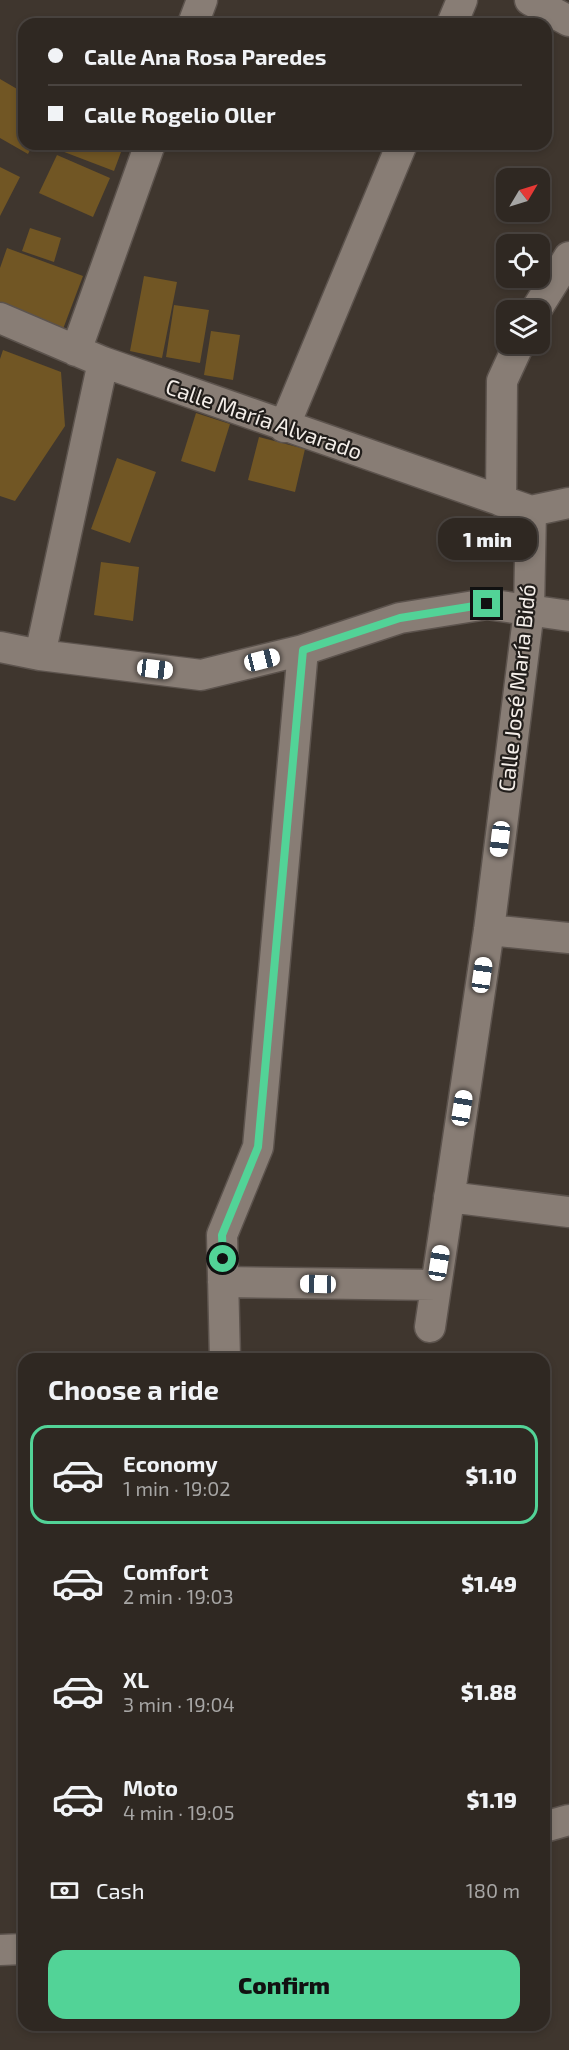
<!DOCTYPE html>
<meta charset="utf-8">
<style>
body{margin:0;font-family:"Exo 2",sans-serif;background:#3b342f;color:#f1f3f6;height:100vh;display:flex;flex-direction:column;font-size:22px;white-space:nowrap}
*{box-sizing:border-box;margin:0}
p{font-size:20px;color:#a7a6a5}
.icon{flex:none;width:33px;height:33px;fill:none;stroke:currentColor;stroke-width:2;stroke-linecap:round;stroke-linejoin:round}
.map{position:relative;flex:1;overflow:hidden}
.drawer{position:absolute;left:18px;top:1353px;width:532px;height:678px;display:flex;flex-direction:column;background:#2f2822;border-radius:18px;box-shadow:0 3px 9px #0003,0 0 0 2px #4a4440}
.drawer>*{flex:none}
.guide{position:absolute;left:18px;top:18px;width:534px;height:132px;border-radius:18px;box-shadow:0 3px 9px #0003,0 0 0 2px #4a4440;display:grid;align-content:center;height:132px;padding:0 30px;background:#2f2822}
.needle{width:39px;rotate:52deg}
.tools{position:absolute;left:496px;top:168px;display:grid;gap:12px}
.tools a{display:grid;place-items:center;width:54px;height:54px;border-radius:12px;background:#2f2822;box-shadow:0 3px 9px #0003,0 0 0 2px #4a4440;font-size:30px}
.end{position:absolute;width:27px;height:27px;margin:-14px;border:8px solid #52d397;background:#111;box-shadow:0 0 0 3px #111}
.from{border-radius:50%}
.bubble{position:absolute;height:42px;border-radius:18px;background:#2f2822;box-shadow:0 3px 9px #0003,0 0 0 2px #4a4440;font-size:20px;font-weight:800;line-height:42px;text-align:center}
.car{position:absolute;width:18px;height:36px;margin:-18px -9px;border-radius:8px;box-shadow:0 0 4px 2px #0007;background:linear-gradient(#fff 24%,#345 0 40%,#fff 0 76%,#345 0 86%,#fff 0)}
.guide b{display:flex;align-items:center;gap:21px;height:57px;font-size:22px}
.guide b+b{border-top:2px solid #4a4440}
.guide i{width:15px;height:15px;background:#f1f3f6}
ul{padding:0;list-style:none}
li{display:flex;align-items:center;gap:18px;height:99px;margin:0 12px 9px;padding:0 18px;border:3px solid transparent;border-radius:18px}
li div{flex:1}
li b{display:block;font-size:22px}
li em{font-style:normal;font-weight:800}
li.selected{border-color:#52d397}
li>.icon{width:54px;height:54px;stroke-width:1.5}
h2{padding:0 30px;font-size:27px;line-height:72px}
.pay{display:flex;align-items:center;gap:15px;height:66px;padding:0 30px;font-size:22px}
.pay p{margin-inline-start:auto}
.action{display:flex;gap:12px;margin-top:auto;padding:12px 30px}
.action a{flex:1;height:69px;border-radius:18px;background:#52d397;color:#111;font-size:24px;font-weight:800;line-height:69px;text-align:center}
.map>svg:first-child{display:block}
</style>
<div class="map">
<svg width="569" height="2050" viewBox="0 0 569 2050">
<rect width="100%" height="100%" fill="#3f362e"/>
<path fill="#715624" d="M0 79 24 93V144H33L28 154 0 138Z
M61 144H124L114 171 59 150Z
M57 155 110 178 93 217 39 193Z
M0 167 20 177 0 216Z
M30 228 61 238 54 262 22 251Z
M7 248 83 276 63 329 0 305V268Z
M144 276 177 282 162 358 130 351Z
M174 305 209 310 200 363 166 357Z
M211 331 240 335 233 380 204 375Z
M3 350 61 372 65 426 15 501 0 496V359Z
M196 413 230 424 215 472 181 461Z
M259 437 305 449 295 492 248 480Z
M117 458 156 472 130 543 91 529Z
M101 562 139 567 133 621 94 615Z"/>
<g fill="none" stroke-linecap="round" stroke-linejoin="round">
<g stroke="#5c534d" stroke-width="33">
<path id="minor" d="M530 0 569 21
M193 24 202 0
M452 24 462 0
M536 310 569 257
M0 318 103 362 531 511 569 503
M76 351 150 144
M284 427 402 144
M501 501 502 381 519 344
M0 647 40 655 201 675 303 650 400 618 487 604 569 616
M40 655 103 362
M489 930 569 938
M449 1197 569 1212
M223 1282 436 1285
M430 1327 489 930 529 610 531 511
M225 1359 222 1235 258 1147 303 650
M544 1827 569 1820
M0 1950 24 1949"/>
</g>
<use href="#minor" stroke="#887d75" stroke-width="30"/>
</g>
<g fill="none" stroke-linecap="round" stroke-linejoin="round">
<path stroke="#52d397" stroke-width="8" d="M223 1259 222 1235 258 1147 303 650 400 618 487 604"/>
</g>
<g text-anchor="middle" stroke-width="4.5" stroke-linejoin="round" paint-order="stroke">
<g font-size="22" fill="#f4eee9" stroke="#221e1b">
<text transform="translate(264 419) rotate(19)" y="8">Calle María Alvarado</text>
<text transform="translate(517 688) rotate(-84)" y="8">Calle José María Bidó</text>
</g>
</g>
</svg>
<div class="tools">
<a><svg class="needle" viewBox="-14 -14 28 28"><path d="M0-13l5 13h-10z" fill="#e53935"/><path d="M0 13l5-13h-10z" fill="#a7a6a5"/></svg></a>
<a><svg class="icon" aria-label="locate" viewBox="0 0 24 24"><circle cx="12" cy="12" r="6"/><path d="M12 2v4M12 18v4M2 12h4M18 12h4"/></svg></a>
<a><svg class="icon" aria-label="layers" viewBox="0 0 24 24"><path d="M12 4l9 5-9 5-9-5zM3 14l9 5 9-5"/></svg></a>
</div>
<i class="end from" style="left:223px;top:1259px"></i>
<i class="end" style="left:487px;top:604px"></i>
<div class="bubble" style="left:438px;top:518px;width:99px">1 min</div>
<i class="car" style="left:262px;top:660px;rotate:76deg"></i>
<i class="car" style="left:155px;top:669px;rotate:97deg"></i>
<i class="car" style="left:500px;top:839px;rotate:187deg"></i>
<i class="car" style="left:482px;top:975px;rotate:8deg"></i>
<i class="car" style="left:462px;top:1108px;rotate:9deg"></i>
<i class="car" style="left:439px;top:1263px;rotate:9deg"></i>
<i class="car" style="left:318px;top:1284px;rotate:271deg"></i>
<div class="guide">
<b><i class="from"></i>Calle Ana Rosa Paredes</b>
<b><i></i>Calle Rogelio Oller</b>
</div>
<section class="drawer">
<h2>Choose a ride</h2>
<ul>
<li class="selected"><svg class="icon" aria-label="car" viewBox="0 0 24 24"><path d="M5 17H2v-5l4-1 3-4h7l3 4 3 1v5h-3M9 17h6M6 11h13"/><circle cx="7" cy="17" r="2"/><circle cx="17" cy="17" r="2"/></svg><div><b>Economy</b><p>1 min · 19:02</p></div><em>$1.10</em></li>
<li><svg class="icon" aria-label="car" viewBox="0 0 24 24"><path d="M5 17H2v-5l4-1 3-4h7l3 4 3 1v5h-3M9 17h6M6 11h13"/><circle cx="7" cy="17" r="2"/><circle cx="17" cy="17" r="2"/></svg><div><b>Comfort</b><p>2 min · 19:03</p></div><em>$1.49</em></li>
<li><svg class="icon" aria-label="car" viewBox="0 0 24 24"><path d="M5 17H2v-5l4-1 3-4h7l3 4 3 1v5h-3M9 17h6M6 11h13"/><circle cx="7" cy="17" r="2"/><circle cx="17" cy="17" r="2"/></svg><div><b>XL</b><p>3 min · 19:04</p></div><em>$1.88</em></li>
<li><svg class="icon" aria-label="car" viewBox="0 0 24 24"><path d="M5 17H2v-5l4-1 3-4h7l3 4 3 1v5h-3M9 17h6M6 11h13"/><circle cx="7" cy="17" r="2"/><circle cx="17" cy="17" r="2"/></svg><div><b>Moto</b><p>4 min · 19:05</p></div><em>$1.19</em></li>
</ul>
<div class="pay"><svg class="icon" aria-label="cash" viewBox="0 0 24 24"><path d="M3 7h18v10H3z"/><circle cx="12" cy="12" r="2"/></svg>Cash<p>180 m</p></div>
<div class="action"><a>Confirm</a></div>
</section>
</div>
